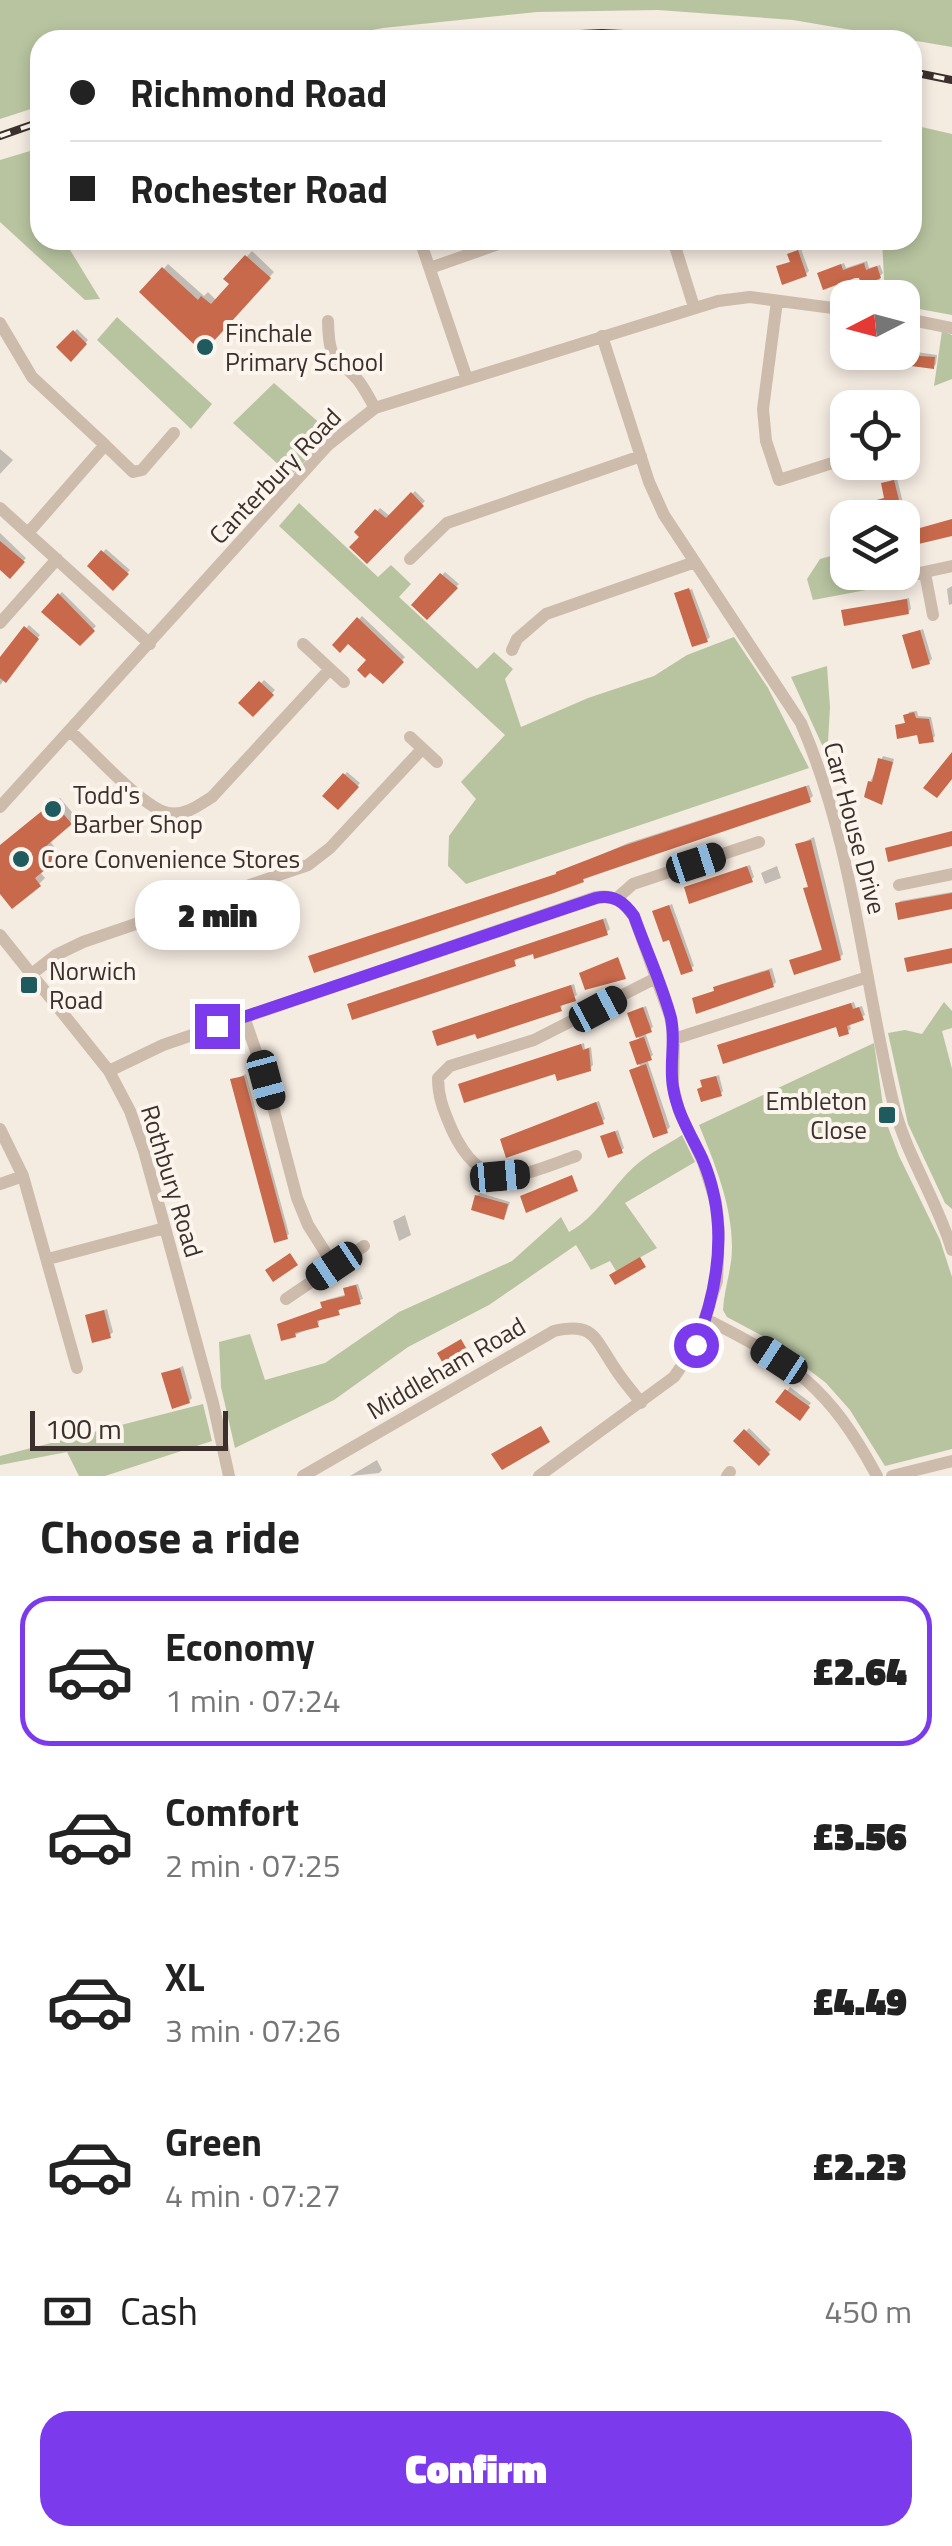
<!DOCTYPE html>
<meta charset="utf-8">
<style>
body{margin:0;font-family:"Titillium Web",sans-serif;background:#f6f6f6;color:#222;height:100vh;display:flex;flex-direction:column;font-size:38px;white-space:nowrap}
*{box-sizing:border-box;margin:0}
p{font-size:32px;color:#767676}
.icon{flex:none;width:55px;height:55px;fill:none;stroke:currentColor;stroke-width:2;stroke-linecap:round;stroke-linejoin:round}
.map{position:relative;height:1476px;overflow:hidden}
.drawer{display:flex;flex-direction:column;background:#fff;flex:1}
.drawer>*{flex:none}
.guide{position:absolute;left:30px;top:30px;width:892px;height:220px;border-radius:30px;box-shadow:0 5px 15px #0003;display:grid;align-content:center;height:220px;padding:0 40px;background:#fff}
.needle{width:65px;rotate:264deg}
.controls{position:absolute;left:830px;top:280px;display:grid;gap:20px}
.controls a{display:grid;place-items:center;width:90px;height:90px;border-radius:20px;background:#fff;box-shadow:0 5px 15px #0003;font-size:50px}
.scale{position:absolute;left:30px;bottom:25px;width:198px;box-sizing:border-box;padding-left:10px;border:5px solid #3b302b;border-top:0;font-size:28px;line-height:35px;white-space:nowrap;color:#3b302b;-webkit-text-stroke:8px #fbf5ee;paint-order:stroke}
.end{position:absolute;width:45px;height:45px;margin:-22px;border:12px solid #7c3aed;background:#fff;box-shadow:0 0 0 5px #fff}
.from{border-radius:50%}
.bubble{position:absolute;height:70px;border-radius:30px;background:#fff;box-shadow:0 5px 15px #0003;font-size:32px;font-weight:800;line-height:70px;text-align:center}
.car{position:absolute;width:30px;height:60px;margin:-30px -15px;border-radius:12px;box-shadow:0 0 8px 2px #0007;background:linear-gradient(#222 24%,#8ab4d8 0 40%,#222 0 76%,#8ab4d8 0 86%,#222 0)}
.guide b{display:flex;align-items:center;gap:35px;height:95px;font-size:38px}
.guide b+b{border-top:2px solid #e0e0e0}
.guide i{width:25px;height:25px;background:#222}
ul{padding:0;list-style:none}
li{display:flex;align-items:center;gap:30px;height:150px;margin:0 20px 15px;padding:0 20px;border:5px solid transparent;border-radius:30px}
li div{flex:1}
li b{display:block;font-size:38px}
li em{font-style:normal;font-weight:800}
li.current{border-color:#7c3aed}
li>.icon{width:90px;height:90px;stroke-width:1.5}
h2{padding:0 40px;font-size:45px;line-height:120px}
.pay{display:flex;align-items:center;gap:25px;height:110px;padding:0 40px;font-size:38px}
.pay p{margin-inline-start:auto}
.button{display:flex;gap:20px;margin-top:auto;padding:20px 40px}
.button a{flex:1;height:115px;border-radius:30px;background:#7c3aed;color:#fff;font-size:40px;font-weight:800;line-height:115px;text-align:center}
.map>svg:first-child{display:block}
</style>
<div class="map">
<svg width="952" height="1476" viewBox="0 0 952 1476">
<rect width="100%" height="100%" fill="#f4ebe1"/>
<path fill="#b8c4a0" d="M0 0H952V47L793 20 658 10 537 12 383 28 320 40H40V106L0 119Z
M913 125 952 134V315L903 306 902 298 885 297 882 240H912Z
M40 148V240H64L100 299 85 300 0 222V160Z
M117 317 212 404 191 429 97 340Z
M942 331 952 335V379L934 386Z
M274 383 331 433 291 476 233 423Z
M299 503 378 577 391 565 411 584 399 597 477 669 494 652 513 669 505 679 521 727 588 698 654 676 687 655 734 637 768 688 809 768 466 884 448 866 449 836 476 799 461 782 505 735 279 526Z
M838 554 845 585 875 579 877 588 813 600 807 579 820 559Z
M827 666 830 707 828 742 823 747 791 677Z
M944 1002 952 1011V1028L942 1031 952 1069V1209L945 1203 908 1124 888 1033 905 1030 922 1034Z
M874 1043 885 1119 899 1156 940 1240 952 1277V1449L885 1466 850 1410 826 1383 770 1340 727 1317 723 1310C724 1289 732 1269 732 1247 732 1205 715 1164 699 1125Z
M682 1135 695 1162 625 1203 657 1248 616 1271 610 1261 591 1270 576 1245 489 1305 408 1347 334 1400 235 1448 221 1387 219 1342 250 1334 265 1380 325 1363 399 1312 512 1261 561 1217 569 1232C597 1217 612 1186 636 1165 649 1153 667 1145 682 1135Z
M203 1404 212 1441 105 1476H79L67 1452 0 1465V1456Z"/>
<path fill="#0003" d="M801 249 809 271 806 274 778 267 792 261 790 254Z
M252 251 274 272 203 350 143 292 168 264 204 296 208 292 217 301 232 284 227 279Z
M867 261 869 268 880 265 883 273 879 277 881 285 878 288 861 275 820 274 844 263 846 268Z
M77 329 88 340 71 358 60 347Z
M842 337 848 338V352H902V350L937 355 936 364 933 367 837 353Z
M848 412V435H847L840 416Z
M0 449 13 460 0 474Z
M897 478 903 503 900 506 872 503 887 497 884 484Z
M415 491 425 501 367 561 363 537 358 532 380 508 391 517Z
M0 533 26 558 10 575 0 567Z
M106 549 130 570 113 588 90 566Z
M445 572 459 584 427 617 414 605Z
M952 586V604L949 605 947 589Z
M692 589 710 637 707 640 677 595Z
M62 592 96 626 80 643 44 611Z
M909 598 911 609 908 612 844 611Z
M362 616 405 657 383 681 370 659 349 640 335 645Z
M29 625 40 635 0 685V660Z
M923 629 932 659 929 662 905 636Z
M264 680 275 690 253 714 242 703Z
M917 711 918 716 931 717 935 736 932 739 897 726 907 722 909 712Z
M883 756 894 759 882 802 870 782Z
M347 772 360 783 338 807 325 795Z
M809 785 813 796 810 799 582 880 557 874 628 843Z
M60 798 76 817 49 840 60 854 39 871 45 878 39 884 0 890V857L6 842Z
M814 837 843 954 840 958 792 961 825 948 798 845Z
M750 865 754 877 751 880 687 888Z
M777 866 781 878 765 884 761 873Z
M952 892V906L898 904 900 901Z
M672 904 694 966 691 968 655 912Z
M606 918 610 929 607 932 516 957 515 964 353 1002Z
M772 968 776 982 773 985 694 999 716 990 719 985Z
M574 984 577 995 563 1002 561 1009 477 1031H435Z
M854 1002 856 1008 862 1006 865 1015 849 1023 851 1029 848 1031 838 1024 720 1046Z
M646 1006 653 1027 645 1032 653 1055 647 1059 670 1127 667 1130 632 1071 640 1066 632 1043 639 1039 630 1013Z
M584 1043 585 1049 591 1047 593 1065 590 1068 461 1085Z
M246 1074 289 1234 286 1237 233 1080Z
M719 1075 723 1091 720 1094 703 1081Z
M599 1101 605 1119 602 1122 502 1139Z
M618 1130 624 1148 621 1151 603 1137Z
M480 1193 510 1202 506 1214 503 1217 477 1196Z
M405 1215 411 1235 399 1241 393 1221Z
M358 1284 363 1299 341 1307 338 1313 320 1318 318 1325 295 1335 280 1324 324 1307 326 1300 348 1294 349 1286Z
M107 1309 113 1332 110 1335 88 1316Z
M183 1366 192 1398 189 1401 164 1374Z
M790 1387 811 1403 799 1417 779 1402Z
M749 1428 771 1450 759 1462 737 1441Z
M377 1460 382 1470 379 1473 350 1476Z"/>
<path fill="#c8694b" d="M798 250 807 276 782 285 776 266 790 262 787 254Z
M245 255 271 278 203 353 139 292 162 267 198 300 201 296 211 304 229 284 223 279Z
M864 263 866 270 877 266 881 278 876 280 880 290 865 295 859 278H855L823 290 817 273 841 264 843 270Z
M73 330 87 344 71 362 56 347Z
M857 352 935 357 934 369 857 359Z
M894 480 901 508 872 515 869 502 884 498 881 483Z
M411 492 424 506 367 564 349 547 359 537 354 532 375 509 386 518Z
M952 519V536L902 548V533Z
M0 541 25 562 10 579 0 570Z
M101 550 129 574 113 591 87 566Z
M440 573 458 588 427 620 411 605Z
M689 588 708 642 692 647 674 593Z
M58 593 95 631 80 646 41 612Z
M907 599 909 614 844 626 841 610Z
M357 617 404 662 383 684 370 673 365 678 357 670 366 660 348 644 340 653 332 645Z
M24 626 39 639 6 683 0 678V657Z
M920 630 930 664 912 669 902 635Z
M259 681 274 695 253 717 238 703Z
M914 712 916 718 929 719 934 742 919 744 917 735 897 739 895 725 905 723 903 715Z
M952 752V779L937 798 923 788Z
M878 758 893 762 882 805 864 797 868 781 872 782Z
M343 773 359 787 338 810 322 796Z
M806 786 811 802 583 879 584 882 554 893 314 973 308 956 556 874V872L623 846Z
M53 802 72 824 45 847 56 861 35 878 41 886 12 909 0 894V845Z
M952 831V846L888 862 885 848Z
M811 840 841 960 794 975 789 960 822 950 803 888 808 887 795 844Z
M747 866 753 882 689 904 684 887Z
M952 893V909L898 920 895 903Z
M669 905 693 971 681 975 669 940 663 942 652 911Z
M603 919 608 935 534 959 533 954 514 960 516 966 352 1020 347 1004Z
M952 948V963L907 972 904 958Z
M618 957 626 979 585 990 579 973Z
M769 970 774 987 696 1014 692 998 714 991 713 987Z
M571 985 576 1001 560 1006 562 1011 477 1039 475 1034 437 1046 432 1031Z
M851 1003 853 1009 859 1007 864 1020 847 1026 849 1034 839 1037 836 1027 723 1064 717 1045Z
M643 1007 652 1032 636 1038 627 1013Z
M644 1037 652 1060 637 1065 629 1042Z
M581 1044 583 1050 589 1048 591 1071 557 1081 555 1074 464 1103 458 1084Z
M646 1064 668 1133 653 1138 629 1070Z
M244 1076 288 1239 274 1243 230 1079Z
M716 1076 722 1096 701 1102 697 1089 702 1087 700 1080Z
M596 1102 604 1124 506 1158 500 1139Z
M615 1131 623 1153 608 1158 600 1136Z
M572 1175 578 1191 526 1213 520 1196Z
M475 1195 508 1204 504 1220 471 1210Z
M290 1253 298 1265 273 1282 265 1270Z
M640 1257 646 1267 615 1285 609 1275Z
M356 1285 361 1304 338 1310 340 1315 317 1321 319 1327 295 1333 296 1337 281 1341 277 1324 322 1308 320 1302 345 1296 343 1288Z
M104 1310 111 1338 92 1343 85 1315Z
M461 1339 469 1353 445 1367 437 1353Z
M180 1368 190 1403 172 1409 161 1373Z
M785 1389 810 1407 800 1421 775 1402Z
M541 1426 550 1442 502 1470 491 1454Z
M744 1429 770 1454 759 1466 733 1441Z"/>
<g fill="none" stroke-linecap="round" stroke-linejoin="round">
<path stroke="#cdbbac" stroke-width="12" d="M420 240 467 379
M673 240 694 307
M430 268 510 240
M777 301 763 409 766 441 779 480 848 458
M902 318 952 328
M328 321C329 362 334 353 357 379 364 387 369 398 375 408
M0 323 32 377 105 445 28 533
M602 336 649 482 664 515 801 723C853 843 863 976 893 1102 905 1154 937 1199 952 1250
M105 445 133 472 142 470 174 433
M0 508 150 644
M410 559 447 523 641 456
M925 573 933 615
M887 580 952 566
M0 623 57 559
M303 644 344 682
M512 650 517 639 546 614 695 562
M70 731C91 750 143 808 168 813 185 816 198 806 212 797L330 669
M410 737 437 762
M0 807 328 445 375 408 718 301 750 297 848 310
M899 885 952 874
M616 899 633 884 759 842
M0 935 109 1071 130 1111 144 1151 213 1403 229 1476
M33 973 56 955 83 942 308 865 330 848 422 749
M244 1017 266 1080 297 1198 308 1225 334 1266
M674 1039 868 977
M109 1071 163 1045 596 897C614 894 624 902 634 917L670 1016 674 1039 673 1086 679 1111 703 1162 716 1203 719 1232 717 1281 696 1345 674 1377 539 1476
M0 1129 23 1176 77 1368
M576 1156C520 1176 483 1197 452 1130 444 1111 438 1098 438 1078L450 1066 534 1040 656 978
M0 1184 23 1176
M48 1259 165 1228
M286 1299 364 1246
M706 1319C795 1364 829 1387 877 1476
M303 1476 554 1331C595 1321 595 1340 616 1370 623 1381 633 1392 641 1403
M727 1476 730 1472
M892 1476 952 1461"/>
<g stroke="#3b302b" stroke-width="8">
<path id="rail" d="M451 40 602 33 753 40
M912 72 952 80
M0 136 40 122"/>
</g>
<use href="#rail" stroke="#fbf5ee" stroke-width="4" stroke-dasharray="11" stroke-linecap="butt"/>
</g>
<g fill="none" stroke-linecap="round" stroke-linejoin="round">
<path stroke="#7c3aed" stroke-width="12" d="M217 1026 596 898C614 894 624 902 634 916 646 950 662 984 671 1018 676 1041 669 1064 673 1087 677 1113 691 1135 702 1158 729 1220 720 1284 696 1345"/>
</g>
<g fill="#1f5a5e" stroke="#fbf5ee" stroke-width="4">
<circle cx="205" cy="347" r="10"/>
<circle cx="53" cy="809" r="10"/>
<circle cx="21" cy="859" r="10"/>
<rect x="19" y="975" width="20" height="20" rx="5"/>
<rect x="877" y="1105" width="20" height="20" rx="5"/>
</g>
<g text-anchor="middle" stroke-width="8" stroke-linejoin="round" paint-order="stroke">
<g font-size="25" fill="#3b302b" stroke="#fbf5ee" text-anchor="start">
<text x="225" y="342">Finchale<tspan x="225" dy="29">Primary School</tspan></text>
<text x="73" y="804">Todd's<tspan x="73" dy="29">Barber Shop</tspan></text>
<text x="41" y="868">Core Convenience Stores</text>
<text x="49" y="980">Norwich<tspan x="49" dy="29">Road</tspan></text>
<text x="867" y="1110" text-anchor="end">Embleton<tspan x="867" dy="29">Close</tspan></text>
</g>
<g font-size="25" fill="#3b302b" stroke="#fbf5ee">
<text transform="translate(275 476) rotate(-46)" y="9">Canterbury Road</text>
<text transform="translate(855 828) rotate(75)" y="9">Carr House Drive</text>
<text transform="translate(172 1181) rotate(73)" y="9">Rothbury Road</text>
<text transform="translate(446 1368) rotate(-30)" y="9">Middleham Road</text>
</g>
</g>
</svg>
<div class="controls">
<a><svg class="needle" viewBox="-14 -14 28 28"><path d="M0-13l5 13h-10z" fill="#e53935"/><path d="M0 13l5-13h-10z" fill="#767676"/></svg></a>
<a><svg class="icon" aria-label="locate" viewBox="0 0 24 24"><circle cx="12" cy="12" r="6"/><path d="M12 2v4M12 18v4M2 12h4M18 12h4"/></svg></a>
<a><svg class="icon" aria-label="layers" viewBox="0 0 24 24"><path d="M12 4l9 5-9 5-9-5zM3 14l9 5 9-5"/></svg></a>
</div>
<div class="scale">100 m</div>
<i class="end from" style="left:696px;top:1345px"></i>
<i class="end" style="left:217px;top:1026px"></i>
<div class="bubble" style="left:135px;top:880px;width:165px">2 min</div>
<i class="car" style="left:696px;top:863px;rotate:72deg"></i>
<i class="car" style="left:598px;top:1009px;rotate:62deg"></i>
<i class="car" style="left:266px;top:1080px;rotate:165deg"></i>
<i class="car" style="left:500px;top:1176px;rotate:85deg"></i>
<i class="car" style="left:334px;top:1266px;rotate:236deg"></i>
<i class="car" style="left:779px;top:1360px;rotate:303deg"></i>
<div class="guide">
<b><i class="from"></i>Richmond Road</b>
<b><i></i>Rochester Road</b>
</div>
</div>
<section class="drawer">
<h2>Choose a ride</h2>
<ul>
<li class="current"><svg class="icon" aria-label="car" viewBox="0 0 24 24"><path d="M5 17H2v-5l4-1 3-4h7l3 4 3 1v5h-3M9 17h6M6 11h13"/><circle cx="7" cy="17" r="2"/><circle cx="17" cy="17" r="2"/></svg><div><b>Economy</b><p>1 min · 07:24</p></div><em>£2.64</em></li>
<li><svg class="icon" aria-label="car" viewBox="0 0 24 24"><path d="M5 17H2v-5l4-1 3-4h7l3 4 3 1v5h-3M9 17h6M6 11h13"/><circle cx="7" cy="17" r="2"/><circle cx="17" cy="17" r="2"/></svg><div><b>Comfort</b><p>2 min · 07:25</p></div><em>£3.56</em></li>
<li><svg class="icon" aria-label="car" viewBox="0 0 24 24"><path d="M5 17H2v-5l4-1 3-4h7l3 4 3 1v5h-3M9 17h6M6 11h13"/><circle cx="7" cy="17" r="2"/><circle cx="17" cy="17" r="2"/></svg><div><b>XL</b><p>3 min · 07:26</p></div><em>£4.49</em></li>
<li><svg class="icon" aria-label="car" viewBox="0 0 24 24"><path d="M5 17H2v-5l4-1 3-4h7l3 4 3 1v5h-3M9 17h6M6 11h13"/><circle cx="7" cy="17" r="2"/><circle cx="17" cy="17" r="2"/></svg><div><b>Green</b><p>4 min · 07:27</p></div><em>£2.23</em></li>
</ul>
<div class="pay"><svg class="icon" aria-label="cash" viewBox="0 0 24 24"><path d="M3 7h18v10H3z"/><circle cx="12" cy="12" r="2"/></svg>Cash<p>450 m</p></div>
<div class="button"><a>Confirm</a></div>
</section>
